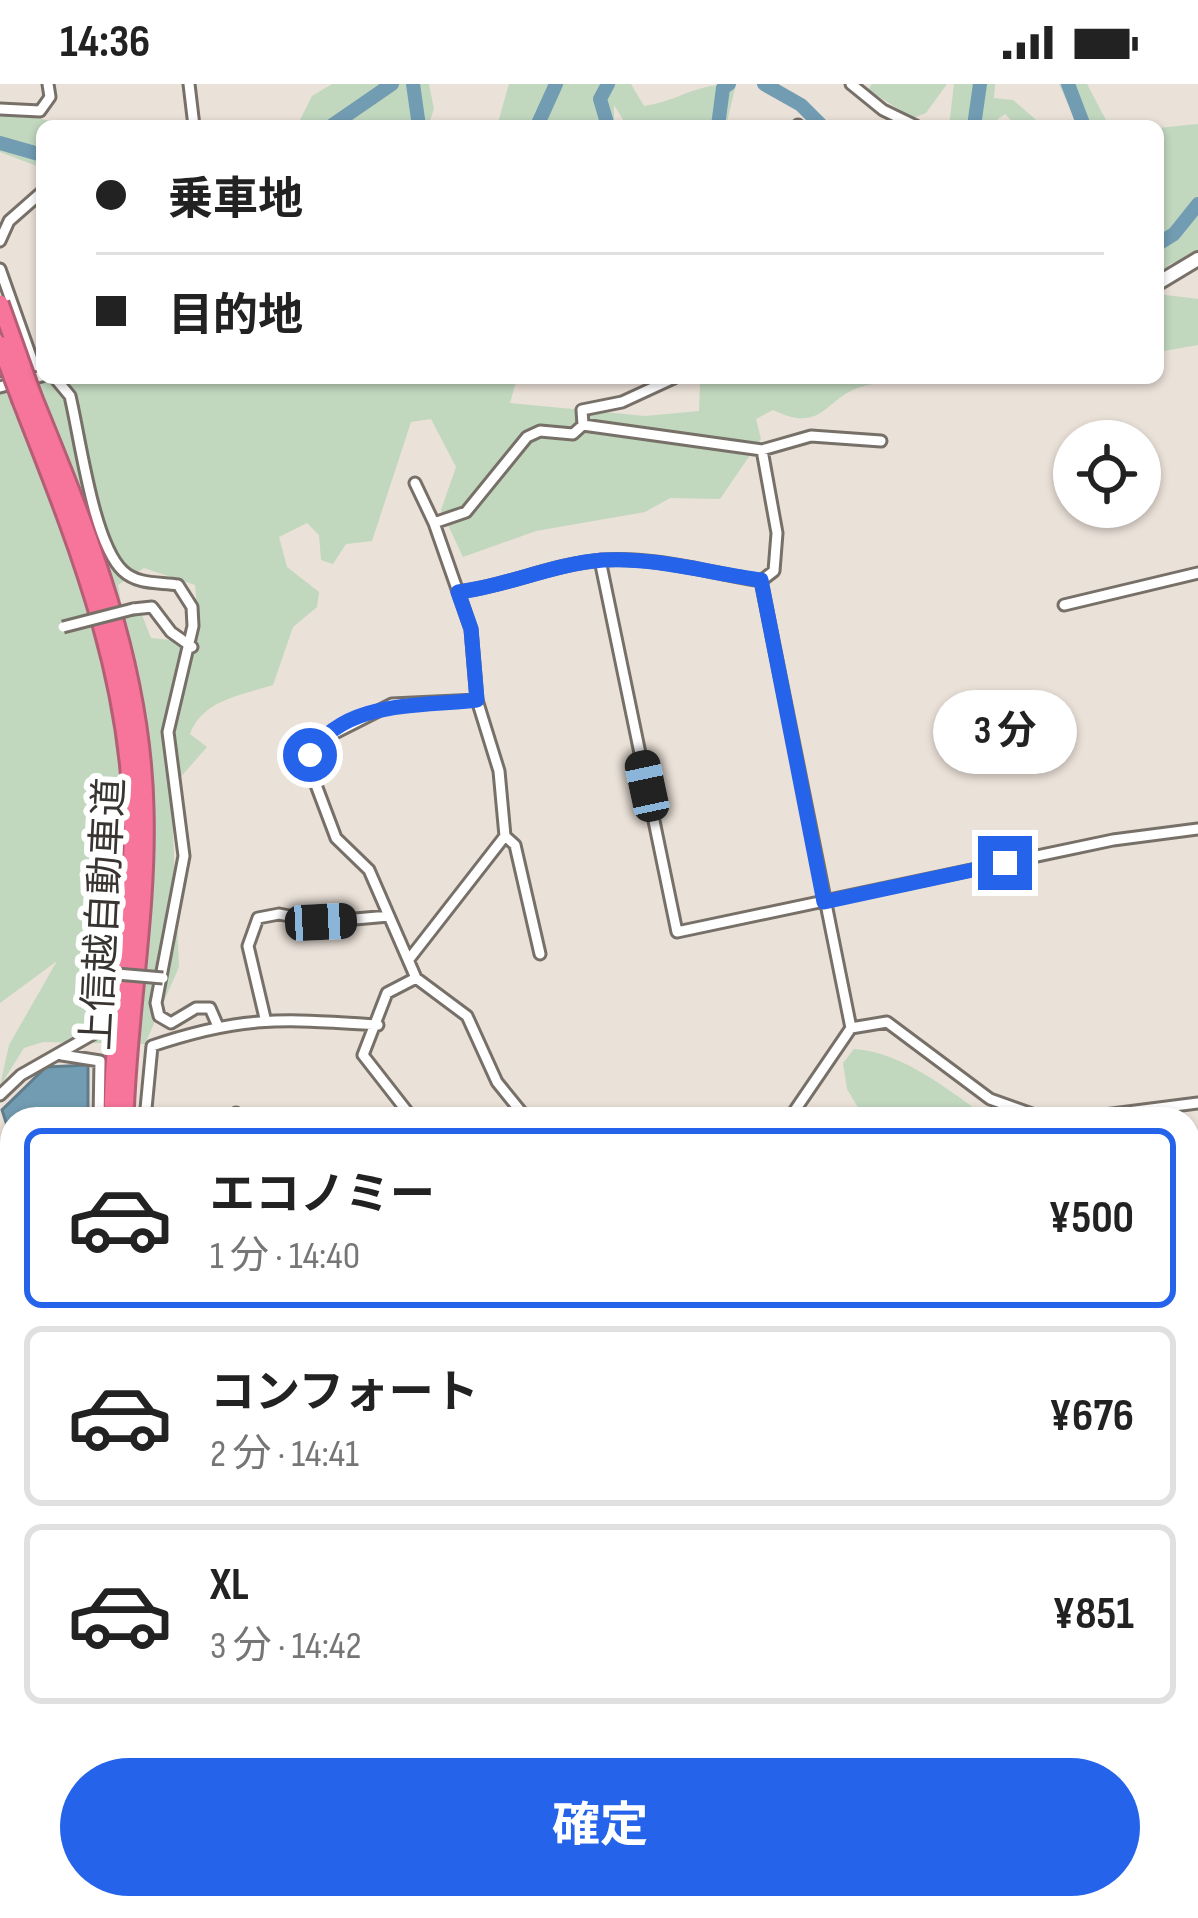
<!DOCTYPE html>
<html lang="ja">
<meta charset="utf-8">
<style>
body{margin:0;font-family:"Sofia Sans Condensed","Noto Sans JP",sans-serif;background:#f6f6f6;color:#222;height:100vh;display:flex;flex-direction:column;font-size:45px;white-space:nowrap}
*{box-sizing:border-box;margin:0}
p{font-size:39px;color:#767676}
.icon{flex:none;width:66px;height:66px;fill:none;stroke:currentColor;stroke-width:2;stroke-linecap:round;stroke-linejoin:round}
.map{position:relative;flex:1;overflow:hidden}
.details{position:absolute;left:0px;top:1023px;width:1200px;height:813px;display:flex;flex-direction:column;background:#fff;border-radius:36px 36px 0 0;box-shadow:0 3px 9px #0004}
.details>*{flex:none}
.top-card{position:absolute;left:36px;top:36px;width:1128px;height:264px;border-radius:18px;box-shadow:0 3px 9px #0004;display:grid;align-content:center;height:264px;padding:0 60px;background:#fff}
.buttons{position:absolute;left:1053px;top:336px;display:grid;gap:24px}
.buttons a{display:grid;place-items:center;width:108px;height:108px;border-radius:50%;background:#fff;box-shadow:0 3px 9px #0004;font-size:60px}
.end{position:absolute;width:54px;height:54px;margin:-27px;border:15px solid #2563eb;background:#fff;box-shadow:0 0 0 6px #fff}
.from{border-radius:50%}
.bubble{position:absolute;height:84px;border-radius:42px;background:#fff;box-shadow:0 3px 9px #0004;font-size:39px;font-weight:700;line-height:84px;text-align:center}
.car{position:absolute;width:36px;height:72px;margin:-36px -18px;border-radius:15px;box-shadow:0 0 9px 3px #0007;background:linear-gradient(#222 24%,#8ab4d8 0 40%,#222 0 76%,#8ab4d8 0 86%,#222 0)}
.top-card b{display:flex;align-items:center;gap:42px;height:114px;font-size:45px}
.top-card b+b{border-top:3px solid #e0e0e0}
.top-card i{width:30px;height:30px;background:#222}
ul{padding:21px 0 0;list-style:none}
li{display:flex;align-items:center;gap:36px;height:180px;margin:0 24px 18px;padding:0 36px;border:6px solid #e0e0e0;border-radius:18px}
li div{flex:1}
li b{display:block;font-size:45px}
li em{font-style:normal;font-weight:700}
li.on{border-color:#2563eb}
li>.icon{width:108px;height:108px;stroke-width:1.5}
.action{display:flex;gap:24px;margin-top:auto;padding:24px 60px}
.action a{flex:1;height:138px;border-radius:72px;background:#2563eb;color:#fff;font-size:48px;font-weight:700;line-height:138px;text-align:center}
.status{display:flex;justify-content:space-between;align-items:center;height:84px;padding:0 60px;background:#fff;direction:ltr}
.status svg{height:33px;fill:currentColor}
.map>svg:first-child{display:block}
</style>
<div class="status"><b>14:36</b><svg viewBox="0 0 49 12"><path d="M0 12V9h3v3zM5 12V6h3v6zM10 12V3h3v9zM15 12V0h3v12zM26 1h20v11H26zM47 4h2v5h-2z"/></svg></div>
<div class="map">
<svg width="1198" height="1834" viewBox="0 0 1198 1834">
<rect width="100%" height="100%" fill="#eae1d8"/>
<path fill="#c1d7be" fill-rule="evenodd" d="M332 0H429L434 25 428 42H297L312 12Z
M509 0H631L644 22C683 16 691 0 736 0L726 42H627L614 21V42H497Z
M872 0H947L926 29 913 34 868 6Z
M954 0H995L994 14 1013 16 1043 42H1017L1005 30 989 42H949Z
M1059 0H1087L1108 40 1121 42H1078Z
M0 19C21 34 40 32 63 42H42V84L0 68Z
M1198 40V171L1170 180 1158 192V44Z
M1158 210 1198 215V261L1158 268Z
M42 289V294H517L510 319 645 332 699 327 700 299 717 294H1004C963 307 912 289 864 302 823 313 825 351 773 326L756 335 761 355 720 415 670 414 645 428 536 447 463 473 441 426 456 383 431 335 411 338 372 457 346 460 333 480 321 476 319 451 307 439 279 453 287 483 319 508 317 523 293 543 273 601C242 611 202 616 190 650L207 663 171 704 179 883 145 960 43 958 24 964 0 1002 9 961 57 877 0 919V294ZM144 484 195 501 199 546 171 556 151 554 142 531 121 519 118 501Z
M854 965C904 968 950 1008 990 1035H865L847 1005 843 979Z
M0 1077 12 1091V1501L0 1502Z
M12 1550V1824H362L365 1834H0V1555Z"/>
<path fill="#729cb2" stroke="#617d8b" stroke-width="3" d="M88 981V1035H12V1057L2 1026 46 983Z"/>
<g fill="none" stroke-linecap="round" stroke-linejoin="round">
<path stroke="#617d8b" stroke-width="3" d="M239 1034 264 1028 281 1035
M781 1834 783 1824"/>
<path stroke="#729cb2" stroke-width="14" d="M413 0 419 42
M764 0 801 21 822 42
M1068 0 1084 42
M331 42 392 0
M537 42 556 0
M608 42 600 15 608 0
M718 42 723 4 729 0
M974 42 980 0
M0 59 42 71
M1158 160 1174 150 1198 120"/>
<g stroke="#777068" stroke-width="15">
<path id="street" d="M189 0 194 42
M851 0 883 26 916 42
M0 25 40 27 50 13 48 0
M798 41 799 42
M0 157 9 137 42 108
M0 185 34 281
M55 294 70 312C80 353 93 459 123 487 138 501 159 498 178 501L192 523 193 542 168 648 184 772 156 919 159 932 171 939 196 924H210L217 940
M0 303 42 292
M583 341 582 326 622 318 674 294
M415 399 434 439
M600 476 677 848 1113 756 1198 745
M761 497 851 944 789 1035
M458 508C507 502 552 480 603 476 654 472 711 489 761 497L774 487 777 449 762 366
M1064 521 1198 489
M133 525 152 523 171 548 192 563
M477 616 392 620 317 658 310 685 336 754 369 786 416 894 467 932 497 998 527 1035
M540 870 515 761 505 752 499 687 477 616 471 545 434 439 466 428 527 353 540 347 573 350 583 341 762 366 811 352 881 357
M410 874 505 752
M265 934 248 862 258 834 279 830 321 838 389 832
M851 944 887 938 990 1015 1046 1035
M62 971 100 977 99 1035
M0 1011 21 991 93 950 101 938 105 889
M236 1029V1035
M145 1035 152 962C243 931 284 935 378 941
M413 1035 363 971 387 909 416 894
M1073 1035 1198 1019
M1188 1110 1198 1106
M1188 1362 1198 1340
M1188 1692 1198 1691
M488 1824 493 1834
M656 1824 664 1834
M810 1824 835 1834
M693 1834 749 1824"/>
</g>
<g stroke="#777068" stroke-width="18">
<path id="secondary" d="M1158 199 1198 175
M0 285 42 279"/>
</g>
<g stroke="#b45e75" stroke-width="21">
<path id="highway" d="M33 312C88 447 142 578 145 725 148 829 128 931 125 1035
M21 317C78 462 135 601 132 760 130 852 113 943 112 1035
M1188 1531 1198 1510
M448 1824 452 1834
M464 1824 468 1834
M1044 1834 1048 1824"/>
</g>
<use href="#street" stroke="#fff" stroke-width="9"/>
<use href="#secondary" stroke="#fff" stroke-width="12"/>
<use href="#highway" stroke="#f7749a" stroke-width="15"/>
<g stroke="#777068" stroke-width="15" stroke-linecap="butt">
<path id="street-bridge" d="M63 543 133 525
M105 889 163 894"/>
</g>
<g stroke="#b45e75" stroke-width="21" stroke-linecap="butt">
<path id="highway-bridge" d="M0 219 33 312
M0 260 21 317"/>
</g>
<use href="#street-bridge" stroke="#fff" stroke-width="9"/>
<use href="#highway-bridge" stroke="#f7749a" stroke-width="15"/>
</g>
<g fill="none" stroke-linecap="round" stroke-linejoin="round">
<path stroke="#2563eb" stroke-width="15" d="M310 671C344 615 421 623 477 616L471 545 458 508C508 502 552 480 603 476 654 473 710 489 761 496L824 818 1005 779"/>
</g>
<g text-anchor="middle" stroke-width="12" stroke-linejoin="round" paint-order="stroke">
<g font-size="39" fill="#383431" stroke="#fff">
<text transform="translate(102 830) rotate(-87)" y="14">上信越自動車道</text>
</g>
</g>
</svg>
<div class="buttons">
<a><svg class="icon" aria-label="locate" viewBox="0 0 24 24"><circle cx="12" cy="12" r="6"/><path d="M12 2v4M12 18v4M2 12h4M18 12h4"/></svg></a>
</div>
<i class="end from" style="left:310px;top:671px"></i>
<i class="end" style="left:1005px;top:779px"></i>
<div class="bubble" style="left:933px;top:606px;width:144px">3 分</div>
<i class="car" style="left:647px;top:702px;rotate:348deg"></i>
<i class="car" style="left:321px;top:838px;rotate:87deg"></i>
<div class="top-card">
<b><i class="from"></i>乗車地</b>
<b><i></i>目的地</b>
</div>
<section class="details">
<ul>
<li class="on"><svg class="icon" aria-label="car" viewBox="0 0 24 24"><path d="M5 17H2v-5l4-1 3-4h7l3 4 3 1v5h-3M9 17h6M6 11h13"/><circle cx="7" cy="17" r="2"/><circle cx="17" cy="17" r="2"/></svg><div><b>エコノミー</b><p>1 分 · 14:40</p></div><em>¥500</em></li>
<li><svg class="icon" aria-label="car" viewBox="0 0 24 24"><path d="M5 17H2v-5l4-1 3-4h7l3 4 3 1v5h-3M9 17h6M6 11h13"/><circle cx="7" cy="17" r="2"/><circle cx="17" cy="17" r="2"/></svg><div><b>コンフォート</b><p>2 分 · 14:41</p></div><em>¥676</em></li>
<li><svg class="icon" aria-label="car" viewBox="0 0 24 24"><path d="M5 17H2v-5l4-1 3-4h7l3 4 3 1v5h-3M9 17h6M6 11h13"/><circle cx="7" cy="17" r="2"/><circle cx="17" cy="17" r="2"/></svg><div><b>XL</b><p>3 分 · 14:42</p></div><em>¥851</em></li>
</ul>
<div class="action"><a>確定</a></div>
</section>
</div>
